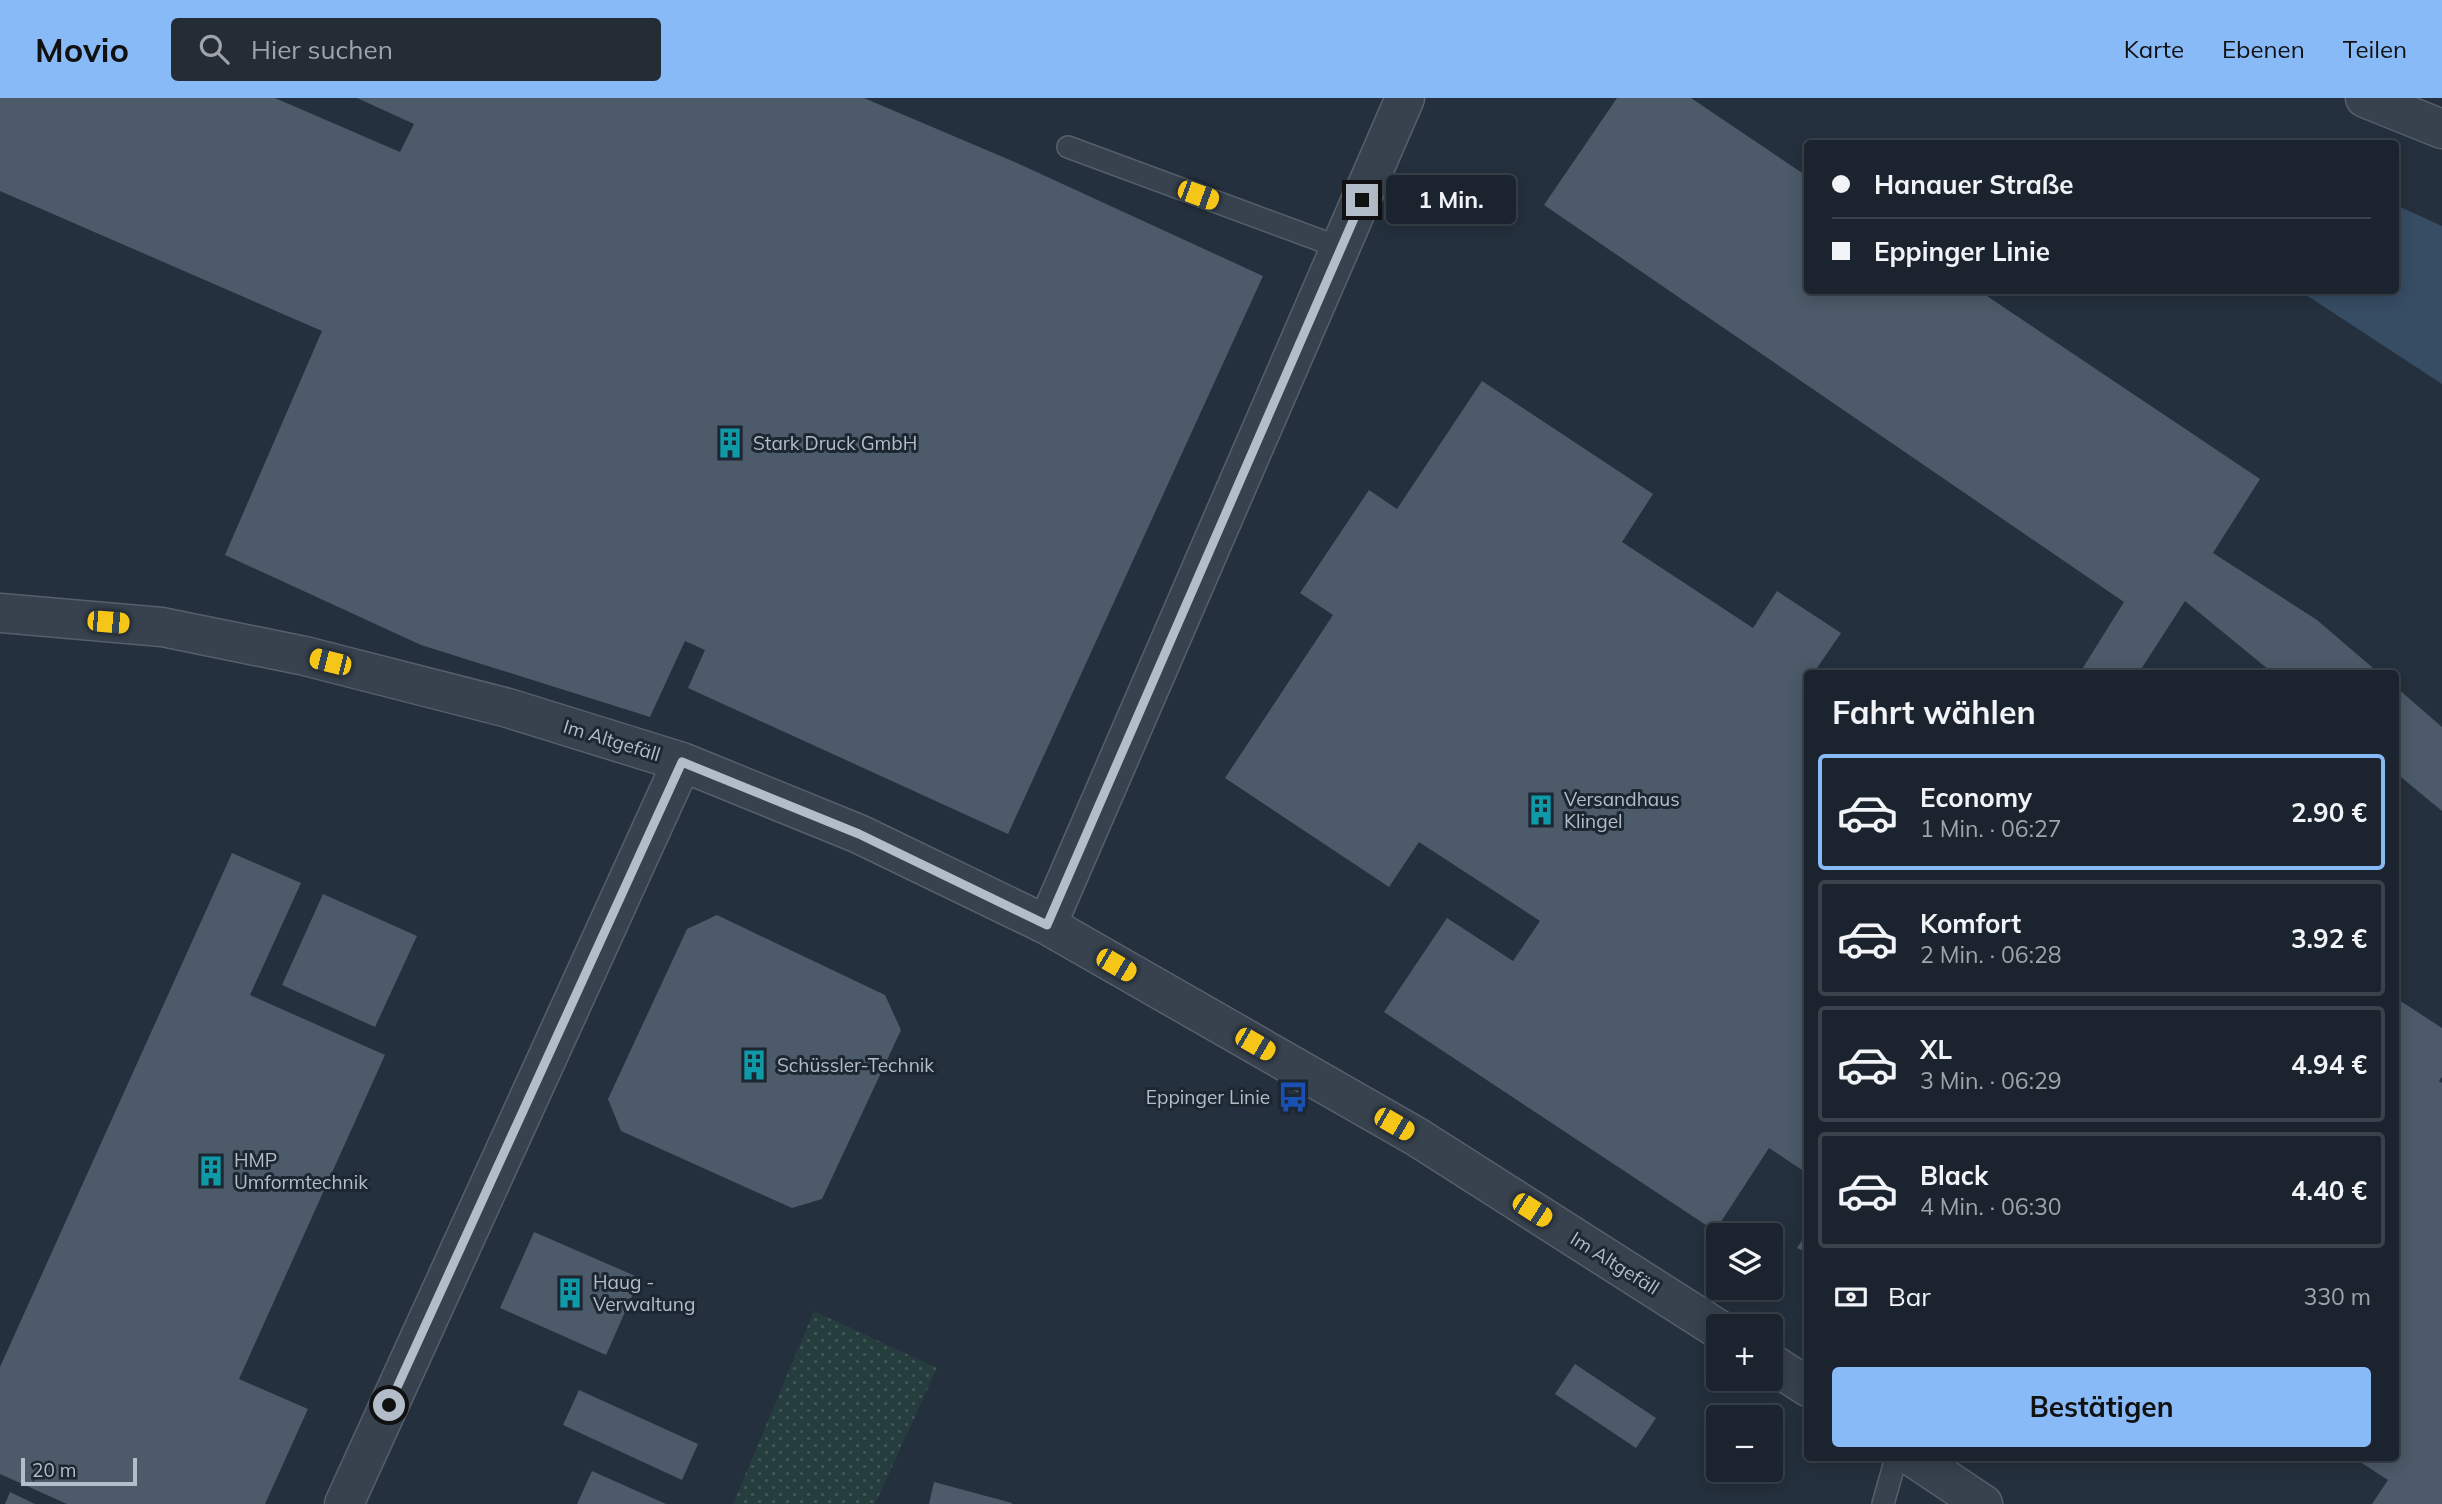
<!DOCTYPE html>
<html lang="de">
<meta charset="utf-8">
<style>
body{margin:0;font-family:Mulish,sans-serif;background:#242c36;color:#f1f3f6;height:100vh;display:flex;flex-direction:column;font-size:26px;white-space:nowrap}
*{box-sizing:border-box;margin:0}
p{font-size:23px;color:#a0a4aa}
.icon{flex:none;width:38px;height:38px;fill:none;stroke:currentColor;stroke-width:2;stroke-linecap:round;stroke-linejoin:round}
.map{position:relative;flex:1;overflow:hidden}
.drawer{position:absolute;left:1804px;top:572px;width:595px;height:791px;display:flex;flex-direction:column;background:#1b242e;border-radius:7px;box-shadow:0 4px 18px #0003,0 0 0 2px #39414a}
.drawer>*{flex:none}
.hud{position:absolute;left:1804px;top:42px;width:595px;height:154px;border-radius:7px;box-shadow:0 4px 18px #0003,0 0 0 2px #39414a;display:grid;align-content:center;height:154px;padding:0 28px;background:#1b242e}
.buttons{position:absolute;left:1706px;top:1125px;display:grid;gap:14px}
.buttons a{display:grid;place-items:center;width:77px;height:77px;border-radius:7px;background:#1b242e;box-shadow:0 4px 18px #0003,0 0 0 2px #39414a;font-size:35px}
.scale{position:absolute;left:21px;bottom:18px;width:116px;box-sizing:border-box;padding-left:7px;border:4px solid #b3bdc9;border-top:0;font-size:19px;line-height:24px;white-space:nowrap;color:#b3bdc9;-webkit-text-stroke:5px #1d2732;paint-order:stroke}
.end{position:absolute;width:32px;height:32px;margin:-16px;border:9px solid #b3bdc9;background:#111;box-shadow:0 0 0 4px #111}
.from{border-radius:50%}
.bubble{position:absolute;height:49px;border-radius:7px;background:#1b242e;box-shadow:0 4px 18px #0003,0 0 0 2px #39414a;font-size:23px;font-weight:700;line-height:49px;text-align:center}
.car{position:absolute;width:21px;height:42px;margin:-21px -10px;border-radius:9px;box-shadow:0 0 5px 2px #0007;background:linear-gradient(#f5c518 24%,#345 0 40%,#f5c518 0 76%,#345 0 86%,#f5c518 0)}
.hud b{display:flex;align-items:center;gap:24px;height:66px;font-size:26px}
.hud b+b{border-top:2px solid #39414a}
.hud i{width:18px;height:18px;background:#f1f3f6}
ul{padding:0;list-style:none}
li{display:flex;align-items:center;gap:21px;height:116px;margin:0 14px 10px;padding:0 14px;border:4px solid #39414a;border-radius:7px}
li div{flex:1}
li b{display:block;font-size:26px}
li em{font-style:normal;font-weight:700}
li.current{border-color:#89baf8}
li>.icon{width:63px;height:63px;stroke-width:1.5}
h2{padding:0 28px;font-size:32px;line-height:84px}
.pay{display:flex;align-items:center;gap:18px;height:77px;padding:0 28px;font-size:26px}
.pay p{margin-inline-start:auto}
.button{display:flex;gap:14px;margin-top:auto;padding:14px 28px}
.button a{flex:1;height:80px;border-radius:7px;background:#89baf8;color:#111;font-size:28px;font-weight:700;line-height:80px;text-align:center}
header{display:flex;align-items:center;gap:42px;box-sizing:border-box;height:98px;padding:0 35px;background:#89baf8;color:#111}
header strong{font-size:33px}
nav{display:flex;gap:38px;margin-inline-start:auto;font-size:24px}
.search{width:490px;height:63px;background:#242c36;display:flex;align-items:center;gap:18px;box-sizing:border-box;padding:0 24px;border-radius:7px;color:#a0a4aa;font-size:26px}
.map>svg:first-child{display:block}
</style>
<header>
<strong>Movio</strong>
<div class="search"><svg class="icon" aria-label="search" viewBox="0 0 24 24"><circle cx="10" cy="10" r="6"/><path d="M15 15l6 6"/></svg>Hier suchen</div>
<nav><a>Karte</a><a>Ebenen</a><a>Teilen</a></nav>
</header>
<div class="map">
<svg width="2442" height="1406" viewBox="0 0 2442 1406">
<defs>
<pattern id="grass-dots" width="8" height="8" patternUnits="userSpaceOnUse" patternTransform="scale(1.75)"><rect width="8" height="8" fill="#263d3e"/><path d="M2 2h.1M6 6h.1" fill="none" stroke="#435759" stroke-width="1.8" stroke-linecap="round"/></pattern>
</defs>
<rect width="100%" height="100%" fill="#24303d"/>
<path fill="url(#grass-dots)" d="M814 1213 937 1270 875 1406H733Z"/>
<path fill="#374d64" d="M2396 107 2442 128V286L2300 193 2396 192Z"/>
<path fill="#4c5a69" d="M0 0H275L400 54 414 26 357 0H864L1017 65 1263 178 1008 736 688 590 705 552 685 543 650 619 421 547 225 457 322 233 0 93Z
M1617 0H1691L1808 79V192H1978L2260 381 2213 455 2317 522 2380 576H2274L2185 503 2138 576H2079L2124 504 1544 107Z
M1482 283 1653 396 1622 444 1753 530 1777 493 1841 535 1817 570 1825 576H1808V1076L1769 1050 1715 1133 1384 914 1447 820 1513 863 1540 823 1419 744 1389 789 1225 680 1333 517 1300 495 1369 392 1397 411Z
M2396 589 2442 629V713L2396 675Z
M232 755 301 785 250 897 385 957 239 1281 308 1311 265 1406H67L0 1376V1269Z
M323 796 417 838 375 929 282 887Z
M717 817 885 897 901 932 822 1101 792 1110 621 1033 608 1001 687 831Z
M2396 900 2442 930V979L2439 983 2442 985V1406H2372L2388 1382 2354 1360H2396Z
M1808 1133V1155L1797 1150Z
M534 1134 640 1180 606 1257 500 1210Z
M1575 1266 1656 1320 1636 1350 1555 1296Z
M579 1292 698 1346 682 1382 563 1327Z
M592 1373 666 1406H577Z
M934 1384 1012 1405V1406H929Z
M10 1394 35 1406H5Z"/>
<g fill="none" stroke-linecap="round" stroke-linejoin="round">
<g stroke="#56606b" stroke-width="24">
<path id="service" d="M1068 49 1341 150
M1883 1406 1896 1360"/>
</g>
<g stroke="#56606b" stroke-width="41">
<path id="minor" d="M2365 0 2442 31
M0 515 162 529 305 558 508 610 682 664 859 736 1047 827 1417 1039 1718 1231
M1047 827 1405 0
M1771 1265 1808 1289
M1914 1360 1983 1406
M344 1406 682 664"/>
</g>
<use href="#service" stroke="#37424e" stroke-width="21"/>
<use href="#minor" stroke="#37424e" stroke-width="38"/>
</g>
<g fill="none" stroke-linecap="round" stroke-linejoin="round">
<path stroke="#b3bdc9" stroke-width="9" d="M389 1307 682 664 859 736 1047 827 1362 102"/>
</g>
<defs>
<g id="building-bare" transform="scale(2.415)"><path d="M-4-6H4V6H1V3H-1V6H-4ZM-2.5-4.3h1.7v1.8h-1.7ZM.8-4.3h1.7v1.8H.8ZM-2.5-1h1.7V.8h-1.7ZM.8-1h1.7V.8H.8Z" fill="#0f9aa8" stroke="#1d2732" stroke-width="2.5" paint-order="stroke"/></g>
<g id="bus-bare" transform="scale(2.415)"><path d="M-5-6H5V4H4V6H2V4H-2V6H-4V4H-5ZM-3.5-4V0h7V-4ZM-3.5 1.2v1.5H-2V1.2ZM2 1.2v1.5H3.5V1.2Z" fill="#1a4fb4" stroke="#1d2732" stroke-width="2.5" paint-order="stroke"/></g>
</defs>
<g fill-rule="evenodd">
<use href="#building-bare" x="730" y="345"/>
<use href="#building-bare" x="1541" y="712"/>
<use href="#building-bare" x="754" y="967"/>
<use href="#bus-bare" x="1293" y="999"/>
<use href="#building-bare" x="211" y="1073"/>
<use href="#building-bare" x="570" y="1195"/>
</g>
<g text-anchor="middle" stroke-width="6" stroke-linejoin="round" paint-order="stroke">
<g font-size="19" fill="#b3bdc9" stroke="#1d2732" text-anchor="start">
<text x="753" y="352">Stark Druck GmbH</text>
<text x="1564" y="708">Versandhaus<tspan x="1564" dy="22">Klingel</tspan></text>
<text x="777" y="974">Schüssler-Technik</text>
<text x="1270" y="1006" text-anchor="end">Eppinger Linie</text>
<text x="234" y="1069">HMP<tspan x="234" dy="22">Umformtechnik</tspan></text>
<text x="593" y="1191">Haug -<tspan x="593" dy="22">Verwaltung</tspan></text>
</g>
<g font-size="19" fill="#b3bdc9" stroke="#1d2732">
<text transform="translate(612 642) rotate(17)" y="7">Im Altgefäll</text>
<text transform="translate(1615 1165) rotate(32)" y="7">Im Altgefäll</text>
</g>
</g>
</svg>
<div class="buttons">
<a><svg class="icon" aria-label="layers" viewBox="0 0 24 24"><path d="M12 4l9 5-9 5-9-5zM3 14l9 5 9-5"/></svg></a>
<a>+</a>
<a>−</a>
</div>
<div class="scale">20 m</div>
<i class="end from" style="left:389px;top:1307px"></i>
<i class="end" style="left:1362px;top:102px"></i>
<div class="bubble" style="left:1386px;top:77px;width:130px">1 Min.</div>
<i class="car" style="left:1198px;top:97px;rotate:110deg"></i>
<i class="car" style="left:108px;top:524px;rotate:95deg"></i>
<i class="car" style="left:330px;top:564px;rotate:284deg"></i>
<i class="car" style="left:1116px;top:867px;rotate:120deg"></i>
<i class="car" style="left:1255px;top:946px;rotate:120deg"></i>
<i class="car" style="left:1394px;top:1026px;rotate:120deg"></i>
<i class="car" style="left:1532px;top:1112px;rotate:123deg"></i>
<div class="hud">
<b><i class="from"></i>Hanauer Straße</b>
<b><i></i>Eppinger Linie</b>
</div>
<section class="drawer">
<h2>Fahrt wählen</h2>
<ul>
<li class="current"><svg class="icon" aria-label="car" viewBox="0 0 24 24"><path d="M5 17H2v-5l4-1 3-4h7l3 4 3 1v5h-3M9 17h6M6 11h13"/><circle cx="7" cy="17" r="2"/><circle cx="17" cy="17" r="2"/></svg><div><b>Economy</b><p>1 Min. · 06:27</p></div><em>2.90 €</em></li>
<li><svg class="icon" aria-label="car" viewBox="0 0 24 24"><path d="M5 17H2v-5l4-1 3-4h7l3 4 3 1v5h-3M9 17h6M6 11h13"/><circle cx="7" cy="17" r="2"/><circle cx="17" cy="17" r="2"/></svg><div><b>Komfort</b><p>2 Min. · 06:28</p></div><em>3.92 €</em></li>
<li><svg class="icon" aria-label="car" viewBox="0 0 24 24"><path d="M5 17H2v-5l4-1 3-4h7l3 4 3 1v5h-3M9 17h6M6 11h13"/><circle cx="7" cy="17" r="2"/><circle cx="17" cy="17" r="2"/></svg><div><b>XL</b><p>3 Min. · 06:29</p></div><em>4.94 €</em></li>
<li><svg class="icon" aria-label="car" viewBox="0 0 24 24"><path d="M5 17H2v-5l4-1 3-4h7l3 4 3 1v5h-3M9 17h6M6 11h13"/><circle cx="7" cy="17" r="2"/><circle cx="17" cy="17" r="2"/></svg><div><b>Black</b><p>4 Min. · 06:30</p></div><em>4.40 €</em></li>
</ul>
<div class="pay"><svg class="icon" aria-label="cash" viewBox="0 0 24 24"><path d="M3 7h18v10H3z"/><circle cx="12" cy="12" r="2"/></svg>Bar<p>330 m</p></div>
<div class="button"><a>Bestätigen</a></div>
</section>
</div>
